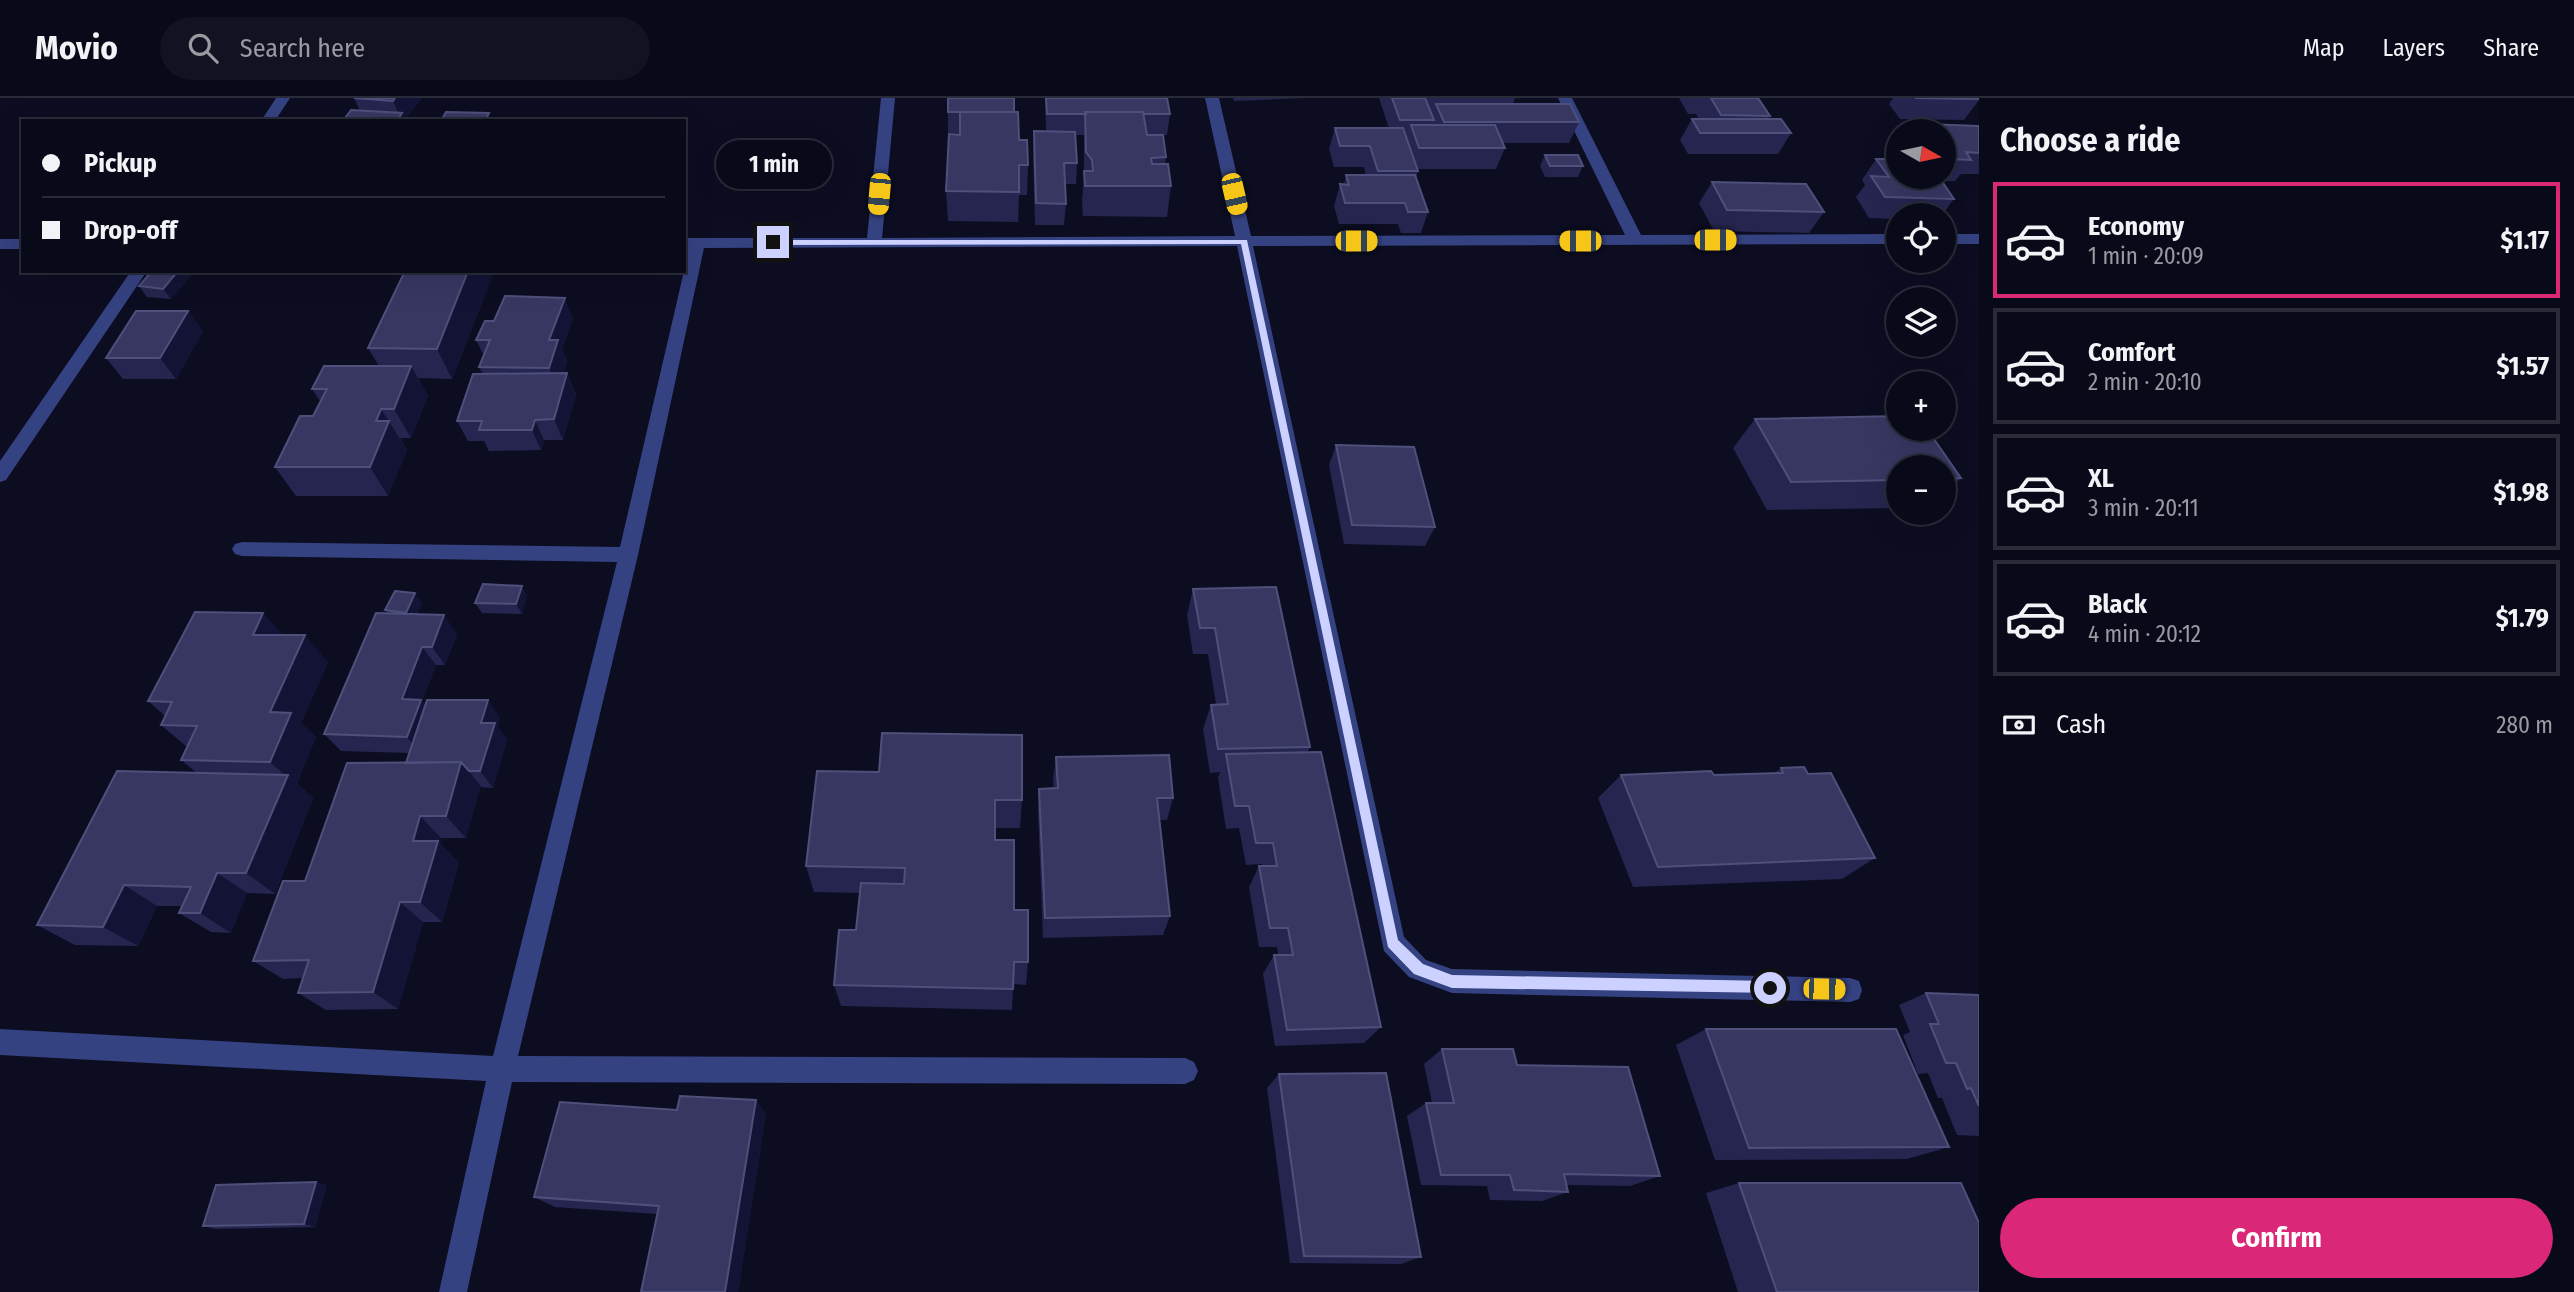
<!DOCTYPE html>
<meta charset="utf-8">
<style>
body{margin:0;font-family:"Fira Sans Condensed",sans-serif;background:#121322;color:#f1f3f6;height:100vh;display:flex;flex-direction:column;font-size:26px;white-space:nowrap}
*{box-sizing:border-box;margin:0}
p{font-size:23px;color:#999aa2}
.icon{flex:none;width:38px;height:38px;fill:none;stroke:currentColor;stroke-width:2;stroke-linecap:round;stroke-linejoin:round}
.map{position:relative;flex:1;overflow:hidden}
.sheet{display:flex;flex-direction:column;background:#090a19;width:595px}
.sheet>*{flex:none}
.guide{position:absolute;left:21px;top:21px;width:665px;height:154px;border-radius:0px;box-shadow:0 7px 28px #0002,0 0 0 2px #292b38;display:grid;align-content:center;height:154px;padding:0 21px;background:#090a19}
.needle{width:46px;rotate:99deg}
.buttons{position:absolute;left:1886px;top:21px;display:grid;gap:14px}
.buttons a{display:grid;place-items:center;width:70px;height:70px;border-radius:50%;background:#090a19;box-shadow:0 7px 28px #0002,0 0 0 2px #292b38;font-size:35px}
.end{position:absolute;width:32px;height:32px;margin:-16px;border:9px solid #ccd1ff;background:#111;box-shadow:0 0 0 4px #111}
.from{border-radius:50%}
.bubble{position:absolute;height:49px;border-radius:24px;background:#090a19;box-shadow:0 7px 28px #0002,0 0 0 2px #292b38;font-size:23px;font-weight:700;line-height:49px;text-align:center}
.car{position:absolute;width:21px;height:42px;margin:-21px -10px;border-radius:9px;box-shadow:0 0 5px 2px #0007;background:linear-gradient(#f5c518 24%,#345 0 40%,#f5c518 0 76%,#345 0 86%,#f5c518 0)}
.guide b{display:flex;align-items:center;gap:24px;height:66px;font-size:26px}
.guide b+b{border-top:2px solid #292b38}
.guide i{width:18px;height:18px;background:#f1f3f6}
ul{padding:0;list-style:none}
li{display:flex;align-items:center;gap:21px;height:116px;margin:0 14px 10px;padding:0 7px;border:4px solid #292b38;border-radius:0px}
li div{flex:1}
li b{display:block;font-size:26px}
li em{font-style:normal;font-weight:700}
li.active{border-color:#db2777}
li>.icon{width:63px;height:63px;stroke-width:1.5}
h2{padding:0 21px;font-size:32px;line-height:84px}
.pay{display:flex;align-items:center;gap:18px;height:77px;padding:0 21px;font-size:26px}
.pay p{margin-inline-start:auto}
.button{display:flex;gap:14px;margin-top:auto;padding:14px 21px}
.button a{flex:1;height:80px;border-radius:42px;background:#db2777;color:#fff;font-size:28px;font-weight:700;line-height:80px;text-align:center}
header{display:flex;align-items:center;gap:42px;box-sizing:border-box;height:98px;padding:0 35px;background:#090a19;border-bottom:2px solid #292b38}
header strong{font-size:33px}
nav{display:flex;gap:38px;margin-inline-start:auto;font-size:24px}
.search{width:490px;height:63px;background:#121322;display:flex;align-items:center;gap:18px;box-sizing:border-box;padding:0 24px;border-radius:38px;color:#999aa2;font-size:26px}
main{display:flex;flex:1;min-height:0}
.map>svg:first-child{display:block}
</style>
<header>
<strong>Movio</strong>
<div class="search"><svg class="icon" aria-label="search" viewBox="0 0 24 24"><circle cx="10" cy="10" r="6"/><path d="M15 15l6 6"/></svg>Search here</div>
<nav><a>Map</a><a>Layers</a><a>Share</a></nav>
</header>
<main>
<div class="map">
<svg width="1979" height="1194" viewBox="0 0 1979 1194">
<rect width="100%" height="100%" fill="#0c0d21"/>
<g fill="none" stroke-linecap="round" stroke-linejoin="round">
<path fill="#354281" fill-rule="evenodd" d="M276 0H290L275 23H261Z
M881 0H895L882 140 1235 138 1205 0H1219L1251 138 1625 137 1558 0H1572L1641 137 1899 136V146L1253 148 1404 839 1426 862 1452 871 1850 880 1859 883 1862 892 1859 901 1850 904 1452 895 1409 879 1384 853 1237 148 704 150 638 457 518 958 1185 960 1194 964 1198 973 1194 982 1185 986 512 984 467 1194H439L486 983 0 957V931L493 958 617 464 242 458 235 456 232 451 235 446 242 444 620 449 684 173 688 150H684V140H867Z
M1944 136H1979V146H1944Z
M0 141H23V151H0Z
M131 173H147L6 382 0 384V363Z"/>
</g>
<path fill="#25254f" d="M354 0H422L405 21 360 13Z
M1045 0H1167L1170 16 1167 37H1163L1166 59 1165 66 1171 88 1167 119 1083 118 1082 103 1084 79V37H1075L1077 65 1076 86H1065L1066 106 1064 127H1035L1033 55 1034 33 1046 34Z
M1233 0H1305L1234 3Z
M1379 0H1515L1513 6 1579 24 1569 45H1503L1505 50 1496 71H1418V73L1416 80 1428 114 1421 135H1401L1398 126H1339L1334 108 1340 86 1344 87 1346 77H1366L1364 69H1334L1329 51 1335 30H1389Z
M1679 0H1758L1770 18 1768 21 1791 35 1778 56H1688L1680 42 1692 21H1699L1696 16H1688Z
M1893 0H1979V2L1964 22 1900 21 1889 6Z
M948 14H1014L1019 42 1028 67 1027 97H1019L1018 124 948 123 946 93 960 36 948 35Z
M1925 26 1979 28V76H1961L1955 83H1941L1954 101 1942 117H1899V121L1869 120 1856 99 1865 87 1862 82 1876 61 1899 79H1944V33H1919Z
M1545 57 1583 68 1578 79H1545L1540 68Z
M1712 84 1824 114 1809 135 1714 133 1699 105Z
M152 173H190L192 176 171 201 147 199 139 188Z
M492 179 452 281 418 280 428 298 411 340H400L407 352 388 398H296L275 369 313 318 320 303 312 291 379 268 368 250Z
M188 213 203 233 176 281H123L106 260Z
M573 221 562 251 567 263 563 275H567L576 296 563 342H544L541 352 489 353 484 343H468L457 323 483 276 479 269 484 258 476 242Z
M1899 318V331H1927L1961 380 1944 397V369H1899V410L1767 412 1733 350 1755 321Z
M1336 347 1435 429 1425 448 1344 446 1329 367Z
M1193 491 1310 649 1307 655 1381 929 1364 945 1275 948 1263 876 1274 857H1278L1277 849H1259L1249 789 1259 768H1262V766L1246 767 1239 730 1226 731 1218 680 1220 674 1210 675 1203 631 1211 607 1216 606 1208 556H1193L1187 517Z
M527 497 522 516 482 515 475 505Z
M422 505 417 516 457 536 445 567H436L422 603 425 608 500 620 498 629 507 642 493 690 480 689 466 740H441L440 745 459 765 442 824H423L398 911 326 912 298 895 303 880 283 881 253 863 305 783 406 665 409 655 341 653 324 636 387 515 385 512Z
M283 537 328 564 301 625 316 639 297 685 313 700 275 796 247 795 231 835 211 834 179 815 182 808H157L138 848 75 847 37 827 197 675 181 662 187 649 161 627 165 618 148 603Z
M1056 659 1173 700 1167 722H1160L1170 818 1163 837 1043 840 1038 714 1039 691H1054L1053 683Z
M1781 670 1808 676 1875 760 1842 781 1633 789 1598 700 1621 677H1714L1775 675Z
M817 673 1022 702 1020 730H995V742L1028 864 1026 887 1013 886 1012 912 841 908 834 887 856 832 860 795 814 794 806 768Z
M1926 895 1979 897V1038L1957 1037 1942 1000H1938L1928 975 1918 976 1903 937 1910 934 1899 907Z
M1706 931 1949 1049 1907 1061 1715 1062 1676 947Z
M1442 951 1517 967 1660 1078 1630 1088 1566 1087 1568 1094 1542 1103 1490 1102 1487 1088 1421 1087 1407 1018 1426 1005H1432L1424 966Z
M1279 976 1421 1159 1401 1166 1290 1165 1267 990Z
M677 1012 766 1015 738 1194H641L657 1116 555 1109 534 1099Z
M1739 1085 1979 1194H1738L1706 1095Z
M327 1087 315 1129 216 1131 203 1128Z"/>
<path fill="#131435" d="M395 0H422L405 21V23H397L400 18 393 3Z
M489 15 491 23H485Z
M178 173H190L192 176 171 201 163 191Z
M468 173H489L492 179 452 281 437 251Z
M565 200 573 221 562 251 567 263 557 291 549 270V242Z
M188 213 203 233 176 281 160 260Z
M411 268 428 298 411 340 394 311Z
M567 275 576 296 563 342 554 321Z
M381 311 407 352 388 398 370 369 376 323Z
M535 322 544 342 541 352 532 332Z
M522 488 527 497 522 516 516 506Z
M415 495 422 505 413 525 406 515Z
M263 515 287 541 253 537Z
M444 517 457 536 445 567 432 549Z
M305 537 328 564 301 625 316 639 297 685 313 700 275 796 246 775 287 679 270 664V614Z
M422 549 436 567 422 603 435 619 421 656 407 639 402 601Z
M488 602 500 620 498 629 507 642 493 690 480 673 481 625Z
M461 664 481 688 466 740 446 718Z
M420 718 441 740 440 745 459 765 442 824 420 804 413 743Z
M217 775 247 795 231 835 200 815Z
M124 787 157 808 138 848 103 829Z
M400 804 423 824 398 911 373 894Z
M756 1002 766 1015 738 1194H725Z
M316 1084 327 1087 315 1129 304 1126Z"/>
<path fill="#373762" stroke="#4e507b" stroke-width="2" d="M354 0H395L393 3Z
M948 0H1014V14H948Z
M1046 0H1167L1170 16H1144L1143 14H1085L1086 16H1047Z
M1392 0H1425L1434 22H1400Z
M1711 0H1758L1770 18 1721 17Z
M1915 0H1979V1Z
M1436 6H1570L1579 24H1444Z
M351 12 402 15 397 23H343Z
M446 14 489 15 485 23H441Z
M960 14H1018L1019 42H1027L1028 67H1019V94L946 93 949 36 960 37Z
M1085 14H1143L1147 37H1163L1166 59 1151 60 1152 66H1168L1171 88H1085L1084 73H1093L1092 62 1086 54Z
M1692 21H1781L1791 35H1700Z
M1925 26 1979 28V55L1966 54 1971 62 1948 61 1944 55V33H1929Z
M1411 27H1495L1505 50H1419Z
M1335 30H1403L1418 73H1378L1370 48H1340Z
M1034 33 1075 34 1077 65H1064L1066 106 1036 105Z
M1545 57H1578L1583 68H1550Z
M1876 61H1899V79H1939L1954 101 1885 99 1871 78 1889 79Z
M1346 77H1415L1428 114H1408L1405 105H1345L1340 86 1349 87Z
M1712 84 1806 86 1824 114 1727 112Z
M152 173H178L163 191 139 188Z
M405 173H468L437 251 368 250Z
M505 198 565 200 549 242H558L549 270 479 269 490 242H476L485 223H494Z
M136 213H188L160 260H106Z
M324 268H411L394 311H381L376 323H389L370 369H275L300 318H313L327 291H312Z
M567 275 554 321 535 322 532 332H479L482 323H457L473 276Z
M1899 318V331H1927L1961 380 1944 381V369H1899V382L1791 384 1755 321Z
M1336 347 1414 349 1435 429 1352 427Z
M483 486 522 488 516 506 475 505Z
M1276 489 1310 649 1218 651 1211 607 1228 606 1215 530H1200L1193 491Z
M395 493 415 495 406 515 385 512Z
M195 514 263 515 253 537H305L270 614 291 615 270 664 181 662 197 628 161 627 172 604 148 603Z
M376 515 444 517 432 549H422L402 601 421 602 407 639 324 636Z
M427 602H488L481 625H495L480 673H469L461 664 406 665Z
M882 635 1022 637V702H995V742H1014V812H1028V864H1014L1013 891 834 887 839 832H856L861 785 904 786 905 770 806 768 817 673 879 674Z
M1321 654 1381 929 1287 932 1274 857H1293L1288 830H1270L1259 768H1277L1273 745H1256L1249 708H1235L1226 656Z
M1169 657 1173 700H1157L1170 818 1045 820 1039 691 1058 690 1056 659Z
M461 664 446 718H420L413 743H438L420 804H400L373 894 298 895 309 862 253 863 283 783H305L347 665Z
M1804 669 1808 676 1831 675 1875 760 1658 769 1621 677 1711 673 1714 677 1783 675 1781 670Z
M117 673 288 677 246 775H217L200 815H179L191 789 124 787 103 829 37 827Z
M1926 895 1979 897V1008L1971 990 1967 991 1956 965H1946L1930 926H1939Z
M1706 931H1896L1949 1049 1749 1050Z
M1442 951H1513L1517 967 1628 969 1660 1078 1564 1076 1568 1094 1514 1092 1510 1077H1441L1426 1005H1454Z
M1386 975 1421 1159 1304 1158 1279 976Z
M680 998 756 1002 725 1194H641L659 1108 534 1099 560 1004 677 1012Z
M316 1084 304 1126 203 1128 216 1087Z
M1739 1085H1961L1979 1125V1194H1777Z"/>
<path fill="#ccd1ff" d="M1247 142 1398 842 1423 866 1452 877 1770 883 1775 885V895L1452 890 1414 876 1388 849 1241 146 773 147 769 144 773 142Z"/>
</svg>
<div class="buttons">
<a><svg class="needle" viewBox="-14 -14 28 28"><path d="M0-13l5 13h-10z" fill="#e53935"/><path d="M0 13l5-13h-10z" fill="#999aa2"/></svg></a>
<a><svg class="icon" aria-label="locate" viewBox="0 0 24 24"><circle cx="12" cy="12" r="6"/><path d="M12 2v4M12 18v4M2 12h4M18 12h4"/></svg></a>
<a><svg class="icon" aria-label="layers" viewBox="0 0 24 24"><path d="M12 4l9 5-9 5-9-5zM3 14l9 5 9-5"/></svg></a>
<a>+</a>
<a>−</a>
</div>
<i class="end from" style="left:1770px;top:890px"></i>
<i class="end" style="left:773px;top:144px"></i>
<div class="bubble" style="left:716px;top:42px;width:116px">1 min</div>
<i class="car" style="left:879px;top:96px;rotate:185deg"></i>
<i class="car" style="left:1234px;top:96px;rotate:167deg"></i>
<i class="car" style="left:1715px;top:142px;rotate:90deg"></i>
<i class="car" style="left:1356px;top:143px;rotate:90deg"></i>
<i class="car" style="left:1580px;top:143px;rotate:270deg"></i>
<i class="car" style="left:1824px;top:891px;rotate:91deg"></i>
<div class="guide">
<b><i class="from"></i>Pickup</b>
<b><i></i>Drop-off</b>
</div>
</div>
<section class="sheet">
<h2>Choose a ride</h2>
<ul>
<li class="active"><svg class="icon" aria-label="car" viewBox="0 0 24 24"><path d="M5 17H2v-5l4-1 3-4h7l3 4 3 1v5h-3M9 17h6M6 11h13"/><circle cx="7" cy="17" r="2"/><circle cx="17" cy="17" r="2"/></svg><div><b>Economy</b><p>1 min · 20:09</p></div><em>$1.17</em></li>
<li><svg class="icon" aria-label="car" viewBox="0 0 24 24"><path d="M5 17H2v-5l4-1 3-4h7l3 4 3 1v5h-3M9 17h6M6 11h13"/><circle cx="7" cy="17" r="2"/><circle cx="17" cy="17" r="2"/></svg><div><b>Comfort</b><p>2 min · 20:10</p></div><em>$1.57</em></li>
<li><svg class="icon" aria-label="car" viewBox="0 0 24 24"><path d="M5 17H2v-5l4-1 3-4h7l3 4 3 1v5h-3M9 17h6M6 11h13"/><circle cx="7" cy="17" r="2"/><circle cx="17" cy="17" r="2"/></svg><div><b>XL</b><p>3 min · 20:11</p></div><em>$1.98</em></li>
<li><svg class="icon" aria-label="car" viewBox="0 0 24 24"><path d="M5 17H2v-5l4-1 3-4h7l3 4 3 1v5h-3M9 17h6M6 11h13"/><circle cx="7" cy="17" r="2"/><circle cx="17" cy="17" r="2"/></svg><div><b>Black</b><p>4 min · 20:12</p></div><em>$1.79</em></li>
</ul>
<div class="pay"><svg class="icon" aria-label="cash" viewBox="0 0 24 24"><path d="M3 7h18v10H3z"/><circle cx="12" cy="12" r="2"/></svg>Cash<p>280 m</p></div>
<div class="button"><a>Confirm</a></div>
</section>
</main>
